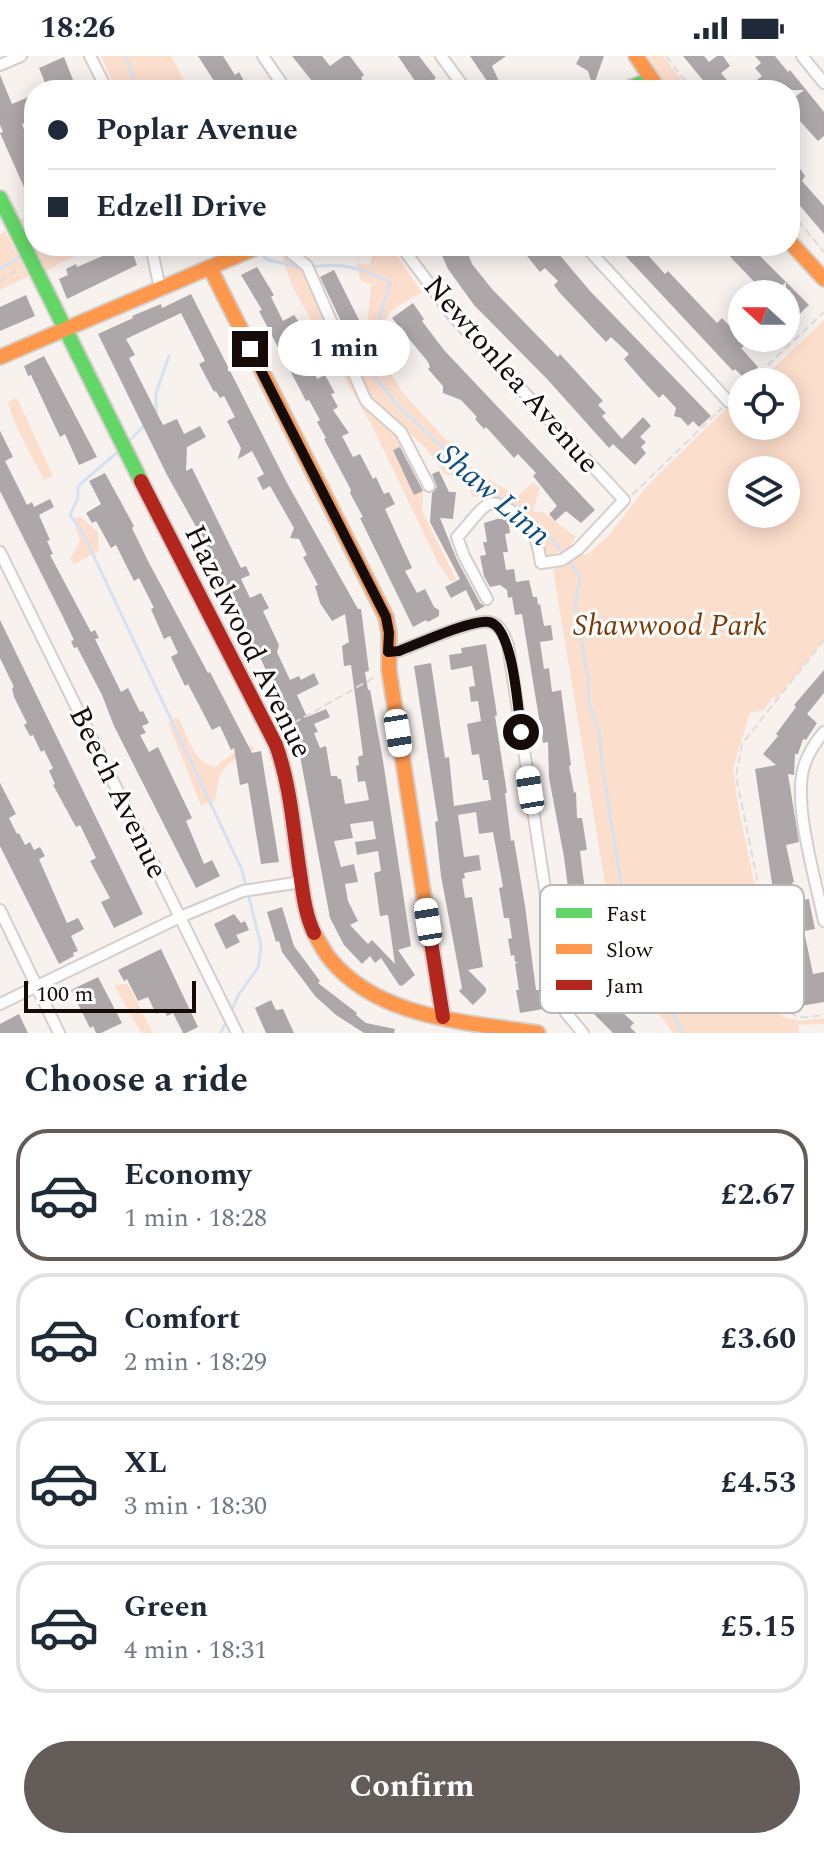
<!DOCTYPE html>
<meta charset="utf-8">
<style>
body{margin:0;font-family:Spectral,serif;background:#f6f6f7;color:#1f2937;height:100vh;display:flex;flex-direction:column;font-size:30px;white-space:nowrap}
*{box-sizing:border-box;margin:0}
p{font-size:26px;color:#747a83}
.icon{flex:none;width:44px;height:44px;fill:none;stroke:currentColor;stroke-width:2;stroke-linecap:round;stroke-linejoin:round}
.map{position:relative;height:977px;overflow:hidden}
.details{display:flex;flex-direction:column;background:#fff;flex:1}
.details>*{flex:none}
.hud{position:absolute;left:24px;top:24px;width:776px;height:176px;border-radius:32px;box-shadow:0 4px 20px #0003;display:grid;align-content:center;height:176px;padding:0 24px;background:#fff}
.needle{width:52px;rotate:291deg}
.tools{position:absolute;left:728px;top:224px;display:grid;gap:16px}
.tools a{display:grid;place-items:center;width:72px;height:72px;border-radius:50%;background:#fff;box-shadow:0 4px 20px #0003;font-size:40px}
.scale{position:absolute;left:24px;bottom:20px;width:172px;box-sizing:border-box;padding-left:8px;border:4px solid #150c08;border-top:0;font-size:22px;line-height:28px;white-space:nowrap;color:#150c08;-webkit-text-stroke:6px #fff;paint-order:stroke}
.end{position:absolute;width:36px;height:36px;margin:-18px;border:10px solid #150c08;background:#fff;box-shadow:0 0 0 4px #fff}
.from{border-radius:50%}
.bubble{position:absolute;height:56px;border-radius:28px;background:#fff;box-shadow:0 4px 20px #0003;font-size:26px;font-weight:700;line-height:56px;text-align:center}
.car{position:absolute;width:24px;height:48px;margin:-24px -12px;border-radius:10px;box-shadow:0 0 6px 2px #0007;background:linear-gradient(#fff 24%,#345 0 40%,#fff 0 76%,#345 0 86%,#fff 0)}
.hud b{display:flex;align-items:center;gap:28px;height:76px;font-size:30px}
.hud b+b{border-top:2px solid #e0e1e3}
.hud i{width:20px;height:20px;background:#1f2937}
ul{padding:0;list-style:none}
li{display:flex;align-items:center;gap:24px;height:132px;margin:0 16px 12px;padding:0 8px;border:4px solid #e0e1e3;border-radius:32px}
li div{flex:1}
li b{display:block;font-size:30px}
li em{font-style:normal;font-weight:700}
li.selected{border-color:#645c59}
li>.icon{width:72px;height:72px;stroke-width:1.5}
h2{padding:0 24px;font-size:36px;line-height:96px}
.cta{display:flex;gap:16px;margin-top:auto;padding:16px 24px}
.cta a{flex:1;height:92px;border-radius:48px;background:#645c59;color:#fff;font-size:32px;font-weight:700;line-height:92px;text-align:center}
.status{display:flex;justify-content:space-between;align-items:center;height:56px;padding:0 40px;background:#fff;direction:ltr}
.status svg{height:22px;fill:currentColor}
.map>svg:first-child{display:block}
</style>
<div class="status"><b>18:26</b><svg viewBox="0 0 49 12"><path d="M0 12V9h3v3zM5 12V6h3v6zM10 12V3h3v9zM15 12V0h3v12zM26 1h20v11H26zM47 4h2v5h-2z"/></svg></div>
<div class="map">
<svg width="824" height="977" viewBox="0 0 824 977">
<rect width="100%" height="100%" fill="#f8f2ef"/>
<path fill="#fcdecd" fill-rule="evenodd" d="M101 0H171L189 34H116Z
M643 0H663L689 34H665Z
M34 158V190H93L44 216 20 164Z
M5 176 29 220 0 234V178Z
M374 190H390L422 236 390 255 375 284 384 307 403 337 472 412 517 441 532 427 540 431 533 456H543L576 481 568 493 545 500 539 475 523 461 491 440 472 441 469 430 460 422 445 418 426 392 370 341 346 285 367 273 371 228 361 225 356 207 370 209Z
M282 202H289L305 217 363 347 395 375 402 390 394 394 414 439 423 435 422 455 456 523 451 526 438 507 372 370 293 232Z
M824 264V584L775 645 774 640 763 655 750 656 733 713 738 750 783 961 800 965 824 962V968L798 969 799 977H673L643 937 611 864 553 514 579 498 587 499 609 479 647 430 716 362 742 340V370H786V326H759ZM742 414H786V458H742Z
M17 342 53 420 44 424C34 404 11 365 8 345Z
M81 461 98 476 99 495 74 508 70 503 80 485 73 463Z
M178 661C187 679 194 707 215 711L232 698 251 689 255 693C226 709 218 709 216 744L201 750 168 666Z
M127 928 130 932 153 977H141L114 929Z"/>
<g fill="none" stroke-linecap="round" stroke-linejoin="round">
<path stroke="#d4e2f2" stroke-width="3" d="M125 0 138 34
M31 195 38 190
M263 200 268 204 304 212
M311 211C341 206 364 212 390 227L372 285 373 318 399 351 492 437 507 447
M0 213 24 199
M156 357V337L169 300
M128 386 146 368
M120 394 78 430V442L70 459 82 475 242 814 261 889 258 912 239 938 231 955
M514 451C544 469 561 493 580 522L575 552 588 621 589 648 599 674 602 709 625 850 682 977
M221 977 226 966"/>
</g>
<path fill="#ada7aa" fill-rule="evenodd" d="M198 0H223L235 19 239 16 249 34H202L214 25Z
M292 0H322L330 10 344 0H350L364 19 361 22 365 28 356 34H349L345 28 337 34H319Z
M398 0H419L436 22 421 34Z
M470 0H506L492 10 503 34H493Z
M580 0H604L593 31 588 15 576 8Z
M683 0H704L709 6 717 0H723L730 10 721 17 735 34H699L706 28Z
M755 0H775L788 16 790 14 824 56V80L818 85 790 54V45L804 34H783L776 25 765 34 757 24 762 20 755 12 761 7Z
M64 1 77 34H48L39 12Z
M0 19 12 48 31 40 34 41V63L22 68 34 102V154L0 77 3 76 0 69Z
M790 98 805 120 802 125 824 150V178L790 138Z
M126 190H130L137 209 67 243 59 223 68 219 66 213 76 208 77 211Z
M451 190H465L472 208 492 233 558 301 560 298 603 345 598 349 606 357 602 360 622 383 643 361 651 370 640 381 646 386 641 391 646 397 635 409 613 388 609 392 547 323 474 249 448 213 440 195Z
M530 190H552L590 235 711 360 699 371 693 365 688 370 681 362 674 360 676 352 663 338 659 342 644 326 624 303 629 298 611 281 606 286 559 236 554 229 558 225 545 212 540 216 523 195Z
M625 190H655L647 198 665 218 668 215 717 267 722 262 735 276 742 269V282L748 287 741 292 758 311 745 323 735 313 733 315 620 194Z
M720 190H763L756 196 809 249 792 265 786 259V226L773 238H766Z
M257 211 274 239 271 241 283 265 294 259 302 271 296 274 304 289 302 290 317 323 325 319 335 337 331 338 338 351 333 354 349 377 342 380 353 401 360 398 373 423 376 421 384 438 389 436 395 448 385 453 412 512 405 515 417 537 425 533 434 551 439 554V560L428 566 426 564 413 571 360 462 363 461 350 437 351 434 324 383 326 382 317 366 320 364 309 344 306 345 259 255 262 254 241 219Z
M334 214 363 272 348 280 320 221Z
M191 238 287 427 358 553H361L369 615 365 616 368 634H370L383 705 411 890 398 894 415 919 402 930 399 929 381 902 375 907 370 900 362 908 344 889 330 862 296 678 213 501 167 419 98 278 133 262 132 260 161 248 162 252ZM181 257 205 305 199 308 214 336 216 335 220 342 224 340 235 361 227 365 241 392 238 403 252 395 264 418 257 422 263 434 270 430 294 472 290 482 299 483 307 499 303 501 318 529 315 530 320 547 332 565 345 558 349 586 342 590 344 610 351 609 363 699 358 701 359 709 356 710 358 726 365 725 369 744 345 748 341 723H338L337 720H331L326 690 320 692 314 677 318 676 314 668 330 661 326 653 307 661 297 639 319 628 314 617 301 624 299 620 290 624 277 596 279 589 263 555 269 552 261 537 250 542 241 523 250 519 246 510 241 512 192 412 186 415 187 391 206 381 200 370 184 378 177 363 163 369 129 302 135 299 126 283ZM373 765 376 783 355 786 357 799 378 795 381 815 374 817 380 860 388 859 395 908 372 884 368 888 350 869 358 865 348 845 345 828 358 826 354 808 341 811 334 785 353 782 350 768Z
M26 239 35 260 0 275V251Z
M413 247 424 263 422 265 444 294 595 454 581 467 566 455 555 465 549 458 557 450 533 420 536 417 518 398 514 402 486 371 484 373 475 363 477 361 461 344 443 337V330L428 313 430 311 428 306 392 262Z
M44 300 97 401 79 409 65 378 60 381 31 319 28 320 24 310Z
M0 375 13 401 5 405 27 449 32 446 34 451 50 443 54 451 39 459 50 484 47 485 53 498 50 499 91 576 95 574 99 582 95 583 121 636 128 632 140 656 143 655 149 667 142 670 146 677 140 679 149 696 158 691 192 762 186 765 204 808 212 804 220 820 196 832 114 670 102 639 77 591 74 592 71 585 74 584 63 561 0 435Z
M400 391 423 435 414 439 393 394Z
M439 415 449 436H456L453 463 440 462 457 504 480 547 485 550 476 555 466 534 451 542 445 531 460 523 430 466 432 437 437 431 432 418Z
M105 417 134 470 132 472 148 505 208 617 210 616 252 697 261 695 279 806 261 808 248 727 240 729 234 692 231 694 220 670 212 674 188 628 185 630 171 601 178 597 170 580 164 583 151 553 154 552 139 522 134 525 116 489 111 492 96 465 92 467 86 457 101 448 89 425Z
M497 463H508L510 477 505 478 508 496H503L506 514 514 513 516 526 529 524 533 541H537L538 549 540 548 544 570 551 569 553 584 540 586 544 613 549 612 552 636 561 634 571 709 569 710 574 737 576 736 577 762H582L587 794 580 795 586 843 591 842 596 870 590 871 595 903 605 916 610 949 621 938 631 948 622 956 634 967 630 971 636 977H613L584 948 579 922 582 921 579 899 577 900 564 801 549 722 548 686 543 687 522 558 515 559 512 541 508 542 507 534 500 529 490 531 484 520 480 500 486 499 483 486H487L484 467Z
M0 564 143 858 114 872 101 846 110 842 90 805 96 802 80 769 76 771 53 729 55 728 49 715 53 712 44 694 41 696 33 679 30 680 24 669 27 667 14 641 12 632 14 631 0 602Z
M486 588 497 659 495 660 507 737H505L511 785 514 784 525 850 536 934H540L543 953 520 957 516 934H519L515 908 518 906H515L514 899 511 900 508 883 512 882 509 862H504L499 832 503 831 493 776 479 778 476 756 458 759 464 801 479 799 481 814 464 817 465 822 462 823 465 842 472 841 483 911 468 914 486 932V936L473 949 459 935 462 932 441 820 435 766 438 765 414 610 431 607 445 702 449 701 454 750 491 744 488 724H483L479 698 472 699 467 668 481 665 478 645 471 646 469 631 475 630 472 610 451 614 449 599 462 597 461 592Z
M824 614V637L807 658 817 667 806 684 803 683 798 698H795L794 719 788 718 799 786 786 789 794 826 792 827 796 845 809 843 810 849 815 873 804 875 813 918 824 916V946L801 950 797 923 792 924 780 854 776 855 755 713 776 709 763 698 778 680 776 678 796 651 794 649Z
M0 727 16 758 9 762 17 778 19 777 25 789 30 786 34 794 40 791 45 800 39 803 67 867 78 862 84 873 71 880 78 895 73 897 74 900 59 908 0 790Z
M282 851 294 890 320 925 318 927 357 957 356 959 366 967 395 973 394 977H364L336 959 315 940 282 896 279 885 276 886 267 856Z
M234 858 241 867 245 865 249 874 236 879 240 886 226 893 214 868Z
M161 893 198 971 186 977H183L173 957 167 960 164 954 156 958 148 941 138 945 127 923 124 925 118 914Z
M98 921 122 967 101 977H96L93 970 90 972 71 934Z
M271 944 276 954 283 953 294 977H266L255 952Z
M19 958 28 977H0V968Z"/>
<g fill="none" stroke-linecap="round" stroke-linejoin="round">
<g stroke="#d5ceca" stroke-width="14">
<path id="street" d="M90 0 107 34
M263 0 286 34
M441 0 466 34
M802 0 824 27
M0 9 21 0
M151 190 160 233
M282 190 307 210 366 345 401 376 429 430
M401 190 454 261 624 444 578 493 562 504 541 507C539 495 537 482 529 472 522 462 500 442 487 449 479 453 465 474 457 481L464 500 487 543
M585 190 729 346
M0 496 237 977
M388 596 399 595C418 588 472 563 489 566 500 568 504 579 508 589L561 938 566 957 583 977
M824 676C815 686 806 701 803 714 794 753 816 825 824 865
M0 854 59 977
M0 948 180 861 243 835 301 826"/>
</g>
<g stroke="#d5ceca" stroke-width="18">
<path id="fast" d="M625 34 651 23
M0 142 141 425"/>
</g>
<g stroke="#d5ceca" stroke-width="18">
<path id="slow" d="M636 0 659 34
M790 186 824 223
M210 212 386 561 389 577V614L427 861
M0 301 260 190
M314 877C319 885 324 896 330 903 379 963 468 966 538 977"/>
</g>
<g stroke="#d5ceca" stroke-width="18">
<path id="jam" d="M141 425 276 689C291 731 293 773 300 817 303 837 305 858 314 877
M427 861 443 961"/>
</g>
<path stroke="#dedcdb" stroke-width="2" stroke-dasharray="8 4" stroke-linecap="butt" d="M666 0 692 34
M790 155 824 196
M41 196 63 190
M0 226 20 212
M750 326 824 256
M735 339 742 333
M632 439 722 352
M824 584 742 688 736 720 781 940C791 966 800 962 824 959
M283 673 375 621"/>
<use href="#street" stroke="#fefdfd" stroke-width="10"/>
<use href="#fast" stroke="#63d668" stroke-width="14"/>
<use href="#slow" stroke="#ff974d" stroke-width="14"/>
<use href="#jam" stroke="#b3261e" stroke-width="14"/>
</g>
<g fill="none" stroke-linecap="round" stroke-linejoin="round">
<path stroke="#150c08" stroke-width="10" d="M250 293 386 561 389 577 388 596 399 595C418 588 472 563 489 566 513 570 518 653 521 676"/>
</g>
<g text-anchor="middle" stroke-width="6" stroke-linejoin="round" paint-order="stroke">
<g font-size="30" fill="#150c08" stroke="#fff">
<text transform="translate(512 318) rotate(49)" y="10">Newtonlea Avenue</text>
<text transform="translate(249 585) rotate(64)" y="10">Hazelwood Avenue</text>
<text transform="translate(119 736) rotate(64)" y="10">Beech Avenue</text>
</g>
<g font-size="30" font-style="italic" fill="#7b3906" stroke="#fff">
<text x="670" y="579">Shawwood Park</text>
</g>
<g font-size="32" font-style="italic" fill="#114d83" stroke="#fff">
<text transform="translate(495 438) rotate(41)" y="11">Shaw Linn</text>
</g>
</g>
<rect x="540" y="829" width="264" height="128" rx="12" fill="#fff" stroke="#b9b6b5" stroke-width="2"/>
<rect x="556" y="852" width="36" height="10" fill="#63d668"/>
<rect x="556" y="888" width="36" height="10" fill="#ff974d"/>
<rect x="556" y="924" width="36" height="10" fill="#b3261e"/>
<g font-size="22" fill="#150c08">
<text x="606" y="865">Fast</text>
<text x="606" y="901">Slow</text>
<text x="606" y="937">Jam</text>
</g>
</svg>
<div class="tools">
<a><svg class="needle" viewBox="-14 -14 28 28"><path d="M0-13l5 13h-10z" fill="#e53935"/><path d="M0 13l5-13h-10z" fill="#747a83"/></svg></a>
<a><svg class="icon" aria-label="locate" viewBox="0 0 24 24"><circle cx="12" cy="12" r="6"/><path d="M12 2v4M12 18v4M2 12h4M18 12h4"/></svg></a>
<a><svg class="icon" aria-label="layers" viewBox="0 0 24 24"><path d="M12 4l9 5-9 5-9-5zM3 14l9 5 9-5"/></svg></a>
</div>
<div class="scale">100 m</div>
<i class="end from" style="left:521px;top:676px"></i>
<i class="end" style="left:250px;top:293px"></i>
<div class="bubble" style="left:278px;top:264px;width:132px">1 min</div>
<i class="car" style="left:398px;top:677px;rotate:171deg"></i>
<i class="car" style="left:530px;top:734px;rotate:351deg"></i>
<i class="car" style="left:428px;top:866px;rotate:351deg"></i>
<div class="hud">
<b><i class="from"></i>Poplar Avenue</b>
<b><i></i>Edzell Drive</b>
</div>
</div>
<section class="details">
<h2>Choose a ride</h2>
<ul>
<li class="selected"><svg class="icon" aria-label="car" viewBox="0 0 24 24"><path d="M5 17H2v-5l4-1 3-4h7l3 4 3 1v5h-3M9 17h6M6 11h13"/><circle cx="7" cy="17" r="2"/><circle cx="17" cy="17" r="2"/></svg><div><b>Economy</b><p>1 min · 18:28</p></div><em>£2.67</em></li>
<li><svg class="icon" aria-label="car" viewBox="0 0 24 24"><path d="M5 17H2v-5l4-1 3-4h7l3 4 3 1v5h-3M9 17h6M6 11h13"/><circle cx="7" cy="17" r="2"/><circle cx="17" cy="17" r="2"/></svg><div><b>Comfort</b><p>2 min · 18:29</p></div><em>£3.60</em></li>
<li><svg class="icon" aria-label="car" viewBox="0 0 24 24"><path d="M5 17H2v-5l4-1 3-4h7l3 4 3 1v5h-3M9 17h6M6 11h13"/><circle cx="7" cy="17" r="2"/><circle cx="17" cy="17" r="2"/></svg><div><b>XL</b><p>3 min · 18:30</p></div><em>£4.53</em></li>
<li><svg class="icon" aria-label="car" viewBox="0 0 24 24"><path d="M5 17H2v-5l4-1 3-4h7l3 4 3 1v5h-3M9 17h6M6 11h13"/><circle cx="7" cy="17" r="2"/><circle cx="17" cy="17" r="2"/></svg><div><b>Green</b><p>4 min · 18:31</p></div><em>£5.15</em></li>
</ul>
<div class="cta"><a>Confirm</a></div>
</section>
